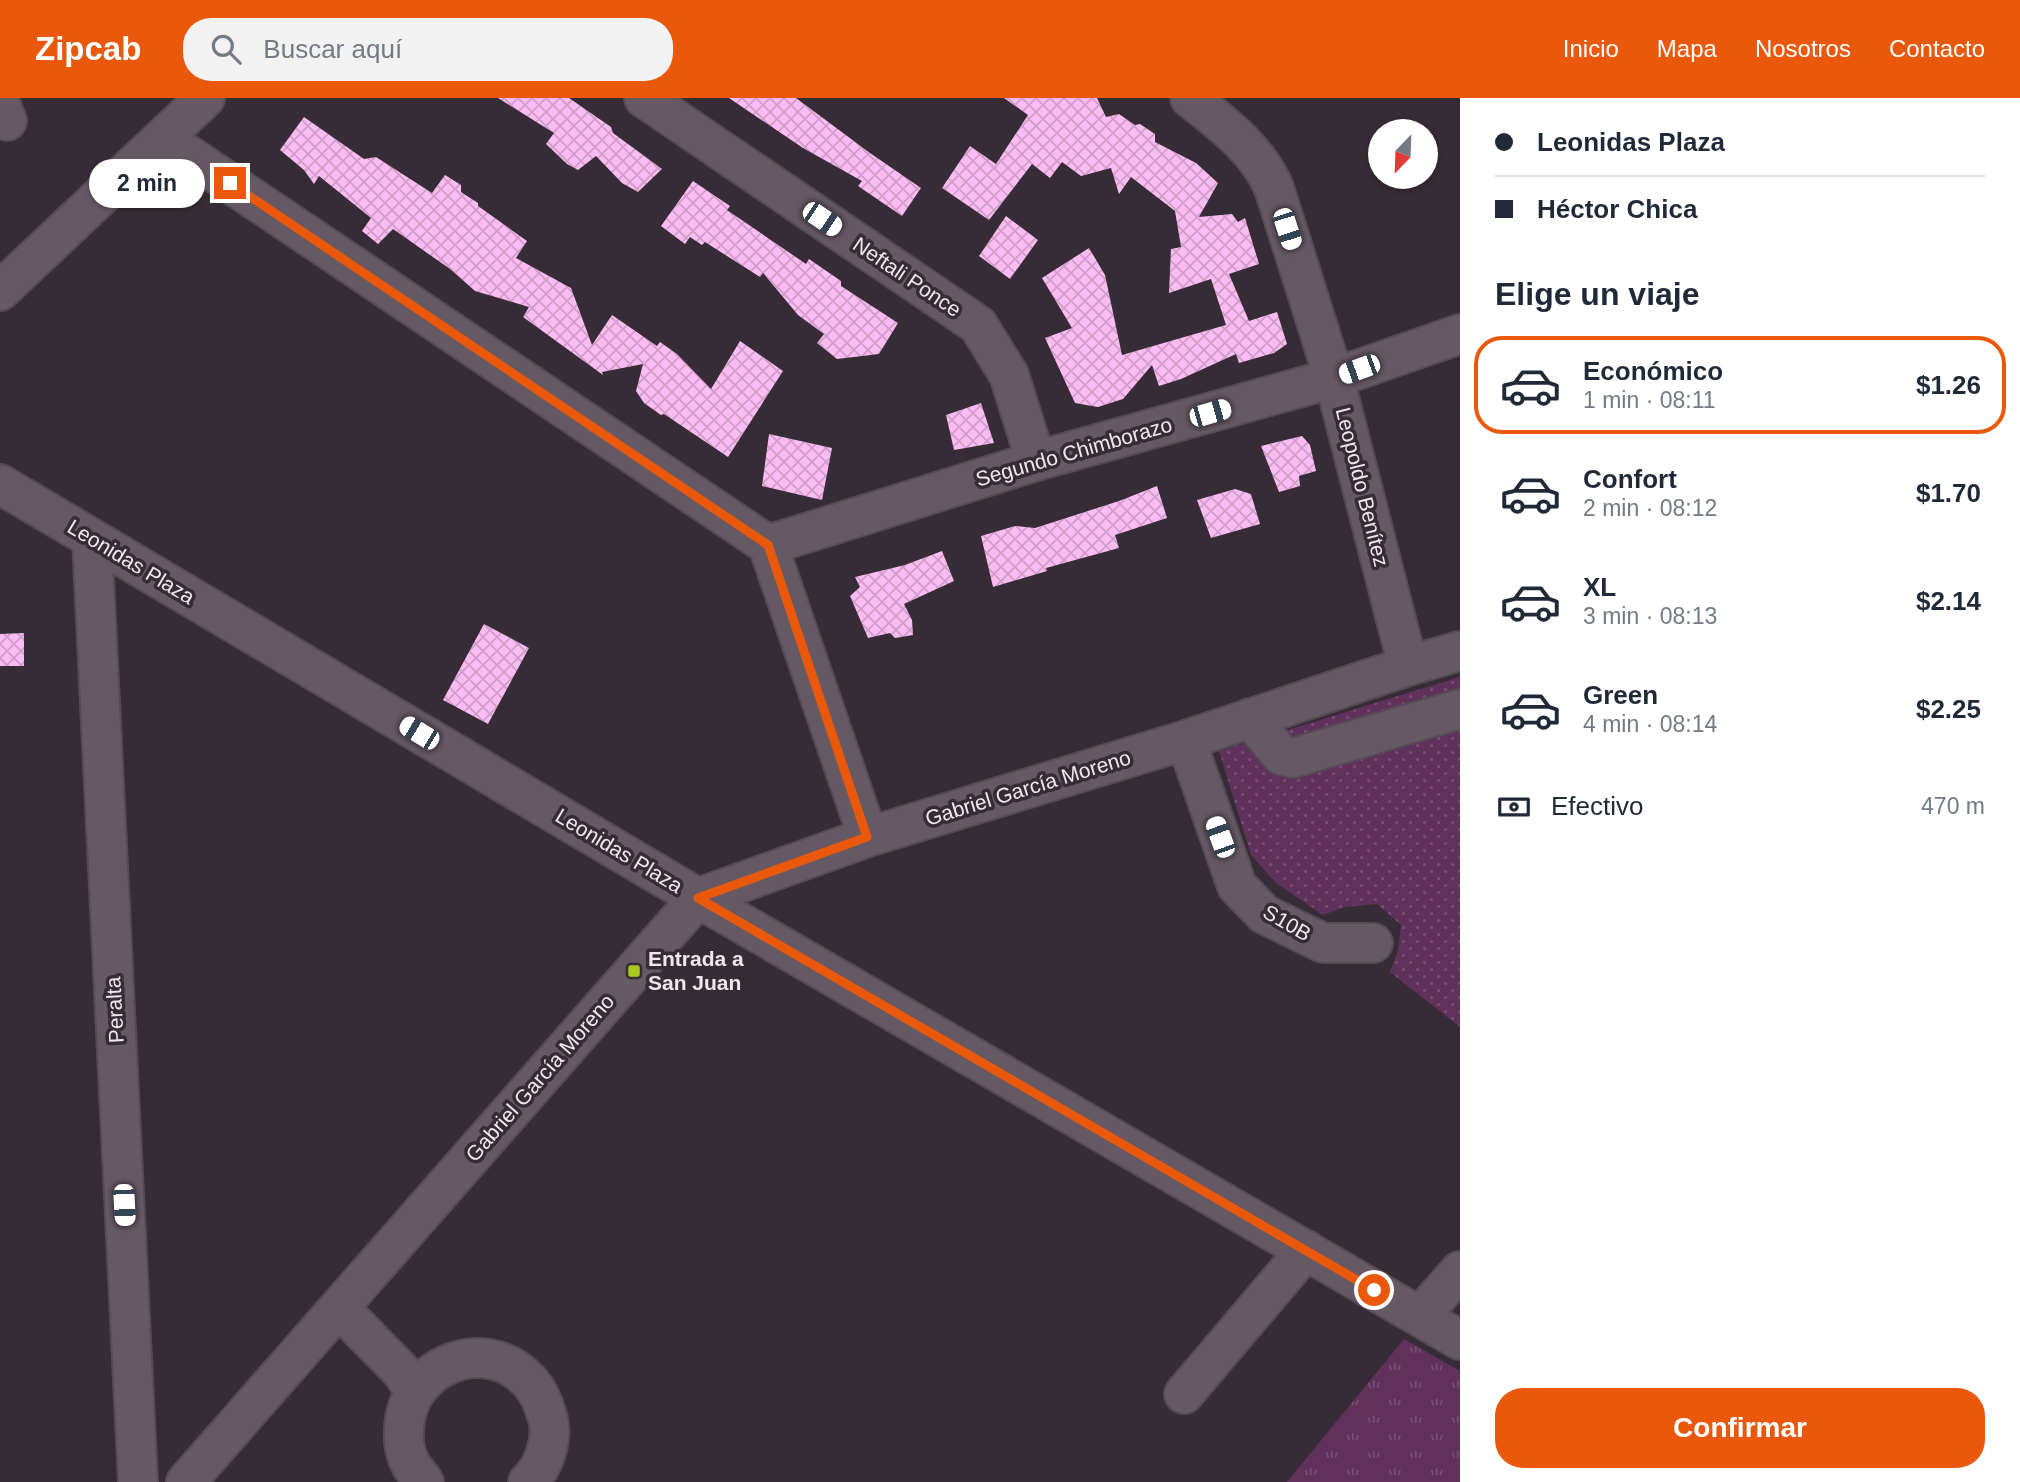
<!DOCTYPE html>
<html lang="es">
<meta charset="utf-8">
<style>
body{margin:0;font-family:Helvetica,sans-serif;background:#f2f2f3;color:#1f2937;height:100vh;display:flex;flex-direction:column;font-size:26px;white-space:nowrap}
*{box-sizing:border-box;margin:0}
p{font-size:23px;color:#747a83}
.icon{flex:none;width:38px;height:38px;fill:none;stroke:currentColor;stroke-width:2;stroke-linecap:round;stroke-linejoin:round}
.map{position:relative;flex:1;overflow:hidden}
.sheet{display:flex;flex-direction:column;background:#fff;width:560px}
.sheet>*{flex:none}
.guide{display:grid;align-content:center;height:154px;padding:0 35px;background:#fff}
.needle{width:46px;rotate:203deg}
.buttons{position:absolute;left:1368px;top:21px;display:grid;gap:14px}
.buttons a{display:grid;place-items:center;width:70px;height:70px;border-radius:50%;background:#fff;box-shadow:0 2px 5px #0004;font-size:35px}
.end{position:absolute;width:32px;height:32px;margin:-16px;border:9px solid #ea580c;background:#fff;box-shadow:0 0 0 4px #fff}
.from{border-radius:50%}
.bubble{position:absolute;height:49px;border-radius:24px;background:#fff;box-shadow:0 2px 5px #0004;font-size:23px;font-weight:700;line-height:49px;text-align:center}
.car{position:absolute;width:21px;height:42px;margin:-21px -10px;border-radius:9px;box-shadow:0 0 5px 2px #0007;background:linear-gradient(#fff 24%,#345 0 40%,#fff 0 76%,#345 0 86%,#fff 0)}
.guide b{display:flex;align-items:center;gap:24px;height:66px;font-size:26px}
.guide b+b{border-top:2px solid #e0e1e3}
.guide i{width:18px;height:18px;background:#1f2937}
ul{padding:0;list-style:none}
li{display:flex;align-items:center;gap:21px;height:98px;margin:0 14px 10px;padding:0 21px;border:4px solid transparent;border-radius:28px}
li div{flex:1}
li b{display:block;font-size:26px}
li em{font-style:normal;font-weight:700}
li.current{border-color:#ea580c}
li>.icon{width:63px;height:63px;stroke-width:1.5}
h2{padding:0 35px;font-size:32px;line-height:84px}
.pay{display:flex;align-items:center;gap:18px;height:77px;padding:0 35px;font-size:26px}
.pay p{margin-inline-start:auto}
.button{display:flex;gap:14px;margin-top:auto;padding:14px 35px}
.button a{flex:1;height:80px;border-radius:28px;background:#ea580c;color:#fff;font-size:28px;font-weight:700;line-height:80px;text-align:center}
header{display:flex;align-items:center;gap:42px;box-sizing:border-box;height:98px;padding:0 35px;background:#ea580c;color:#fff}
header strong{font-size:33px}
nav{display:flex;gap:38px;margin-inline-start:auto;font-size:24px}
.search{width:490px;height:63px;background:#f2f2f3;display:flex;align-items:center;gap:18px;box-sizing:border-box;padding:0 24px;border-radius:28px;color:#747a83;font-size:26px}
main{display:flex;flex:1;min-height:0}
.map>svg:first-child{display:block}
</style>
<header>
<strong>Zipcab</strong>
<div class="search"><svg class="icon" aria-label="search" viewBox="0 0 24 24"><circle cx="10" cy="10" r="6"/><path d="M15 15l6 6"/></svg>Buscar aquí</div>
<nav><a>Inicio</a><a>Mapa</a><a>Nosotros</a><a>Contacto</a></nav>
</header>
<main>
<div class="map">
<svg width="1460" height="1384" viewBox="0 0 1460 1384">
<defs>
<pattern id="grass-tufts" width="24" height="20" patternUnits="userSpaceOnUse" patternTransform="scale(1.75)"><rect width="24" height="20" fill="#5f315b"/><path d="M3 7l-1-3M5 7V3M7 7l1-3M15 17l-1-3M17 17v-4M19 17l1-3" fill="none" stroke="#764f73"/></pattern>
<pattern id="park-dots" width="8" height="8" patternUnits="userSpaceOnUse" patternTransform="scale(1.75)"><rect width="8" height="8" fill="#5f315b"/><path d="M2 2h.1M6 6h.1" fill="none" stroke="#764f73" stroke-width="1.8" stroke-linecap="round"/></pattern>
<pattern id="building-cross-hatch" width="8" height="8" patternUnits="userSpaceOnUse" patternTransform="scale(1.75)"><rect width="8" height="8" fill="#fcbcf3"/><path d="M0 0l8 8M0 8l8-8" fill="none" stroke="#cf9ec8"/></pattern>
</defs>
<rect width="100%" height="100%" fill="#362c35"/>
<path fill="url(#grass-tufts)" d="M1404 1241 1460 1273V1384H1287Z"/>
<path fill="url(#park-dots)" d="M1460 579V929L1390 874 1398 852 1401 827 1377 806 1345 809 1323 817 1276 785 1251 757 1219 653Z"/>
<path fill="url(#building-cross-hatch)" d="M498 0H569L611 29 613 35 662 71 638 94 622 85 596 58 578 72 567 66 546 46 554 35Z
M729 0H796L870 55 921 90 902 118 858 88 862 83 803 50Z
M1004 0H1097L1106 19 1119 16 1135 27 1140 26 1155 36V44L1196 65 1218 85 1199 119 1232 116 1238 124 1245 120 1259 166 1229 176 1249 223 1277 214 1287 246 1274 255 1239 265 1236 256 1181 281 1159 288 1152 267 1123 301 1098 309 1075 305 1045 240 1072 230 1042 180 1089 150 1105 177 1122 257 1226 227 1211 181 1169 195 1171 151 1181 149 1175 113 1131 79 1119 96 1111 70 1081 78 1062 64 1050 80 1032 66 989 122 942 90 970 48 996 66 1028 17Z
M304 19 364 61 376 59 432 95 445 77 461 87V94L478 105V108L527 143 516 160 571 190 592 247 612 217 657 248 660 244 677 256 711 291 740 243 783 273 728 359 664 316 661 317 644 305 636 293 643 266 602 274 603 277 523 219 529 209 475 193 450 171 393 131 378 146 362 133 371 120 319 78 314 86 304 72 280 52Z
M693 83 730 108 727 112 806 166 809 161 841 183V188L898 225 879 256 837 261 817 245 824 236 798 217 763 175 760 179 705 144 702 147 690 139 685 146 661 128Z
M1006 118 1038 142 1010 181 979 158Z
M981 305 994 345 954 352 946 317Z
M769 336 832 350 822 402 762 388Z
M1302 338 1310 347 1316 373 1299 378 1300 388 1279 394 1261 348Z
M1157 388 1167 420 1115 437 1119 450 1046 470 1047 473 993 489 981 438 1015 428 1035 430 1119 403Z
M1235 391 1251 396 1260 426 1211 440 1197 402Z
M942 453 954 483 904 506 912 522 913 537 895 540 890 535 868 540 850 498 860 489 855 479 905 467Z
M484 526 529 550 488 626 443 602Z
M24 535V568H0V536Z"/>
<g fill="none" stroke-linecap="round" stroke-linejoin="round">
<g stroke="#544b53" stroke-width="42">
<path id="minor" d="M644 0 978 227 1009 277 1036 363
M1190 0C1223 26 1257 51 1274 90L1334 280 1408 568
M0 5 7 23
M163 40 768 447 868 739
M0 193 205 0
M0 386 698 800 1460 1242
M92 441 138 1384
M768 447 1036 363 1334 280 1460 236
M1250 620 1281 657 1293 660 1460 611
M1186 642 1237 788 1264 816 1323 845H1373
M339 1210 403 1275 414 1293
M1420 1218 1460 1173
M1184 1296 1306 1152
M186 1384 698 800 868 739 1186 642 1408 568 1460 553
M424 1384C420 1379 415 1373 411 1367 405 1356 403 1343 404 1331 406 1268 485 1235 529 1283 539 1293 544 1307 548 1321 553 1342 544 1369 528 1384"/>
</g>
<use href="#minor" stroke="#655964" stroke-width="38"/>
</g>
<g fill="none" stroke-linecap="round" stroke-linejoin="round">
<path stroke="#ea580c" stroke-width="9" d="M230 85 768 447 867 739 698 800 1374 1192"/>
</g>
<rect fill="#a7c81f" stroke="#362c35" stroke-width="2.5" x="627" y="866" width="14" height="14" rx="3.5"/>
<g text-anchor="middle" stroke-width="7" stroke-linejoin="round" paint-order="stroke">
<g font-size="21" fill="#efe8ee" stroke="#362c35">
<text transform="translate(907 179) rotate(34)" y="7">Neftali Ponce</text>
<text transform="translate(1074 354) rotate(-16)" y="7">Segundo Chimborazo</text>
<text transform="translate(1362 389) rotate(76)" y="7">Leopoldo Benítez</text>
<text transform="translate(131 464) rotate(31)" y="7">Leonidas Plaza</text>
<text transform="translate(1028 690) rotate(-17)" y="7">Gabriel García Moreno</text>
<text transform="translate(619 753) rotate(31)" y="7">Leonidas Plaza</text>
<text transform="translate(1287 825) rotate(30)" y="7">S10B</text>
<text transform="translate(115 912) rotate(-93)" y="7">Peralta</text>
<text transform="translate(540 980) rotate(-49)" y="7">Gabriel García Moreno</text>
</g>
<g font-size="21" font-weight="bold" fill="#efe8ee" stroke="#362c35" text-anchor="start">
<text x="648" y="868">Entrada a<tspan x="648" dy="24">San Juan</tspan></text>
</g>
</g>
</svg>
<div class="buttons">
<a><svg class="needle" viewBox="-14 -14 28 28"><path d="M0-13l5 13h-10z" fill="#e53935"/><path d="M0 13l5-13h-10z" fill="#747a83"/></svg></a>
</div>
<i class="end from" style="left:1374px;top:1192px"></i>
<i class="end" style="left:230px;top:85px"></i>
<div class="bubble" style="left:89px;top:61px;width:116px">2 min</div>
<i class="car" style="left:822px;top:121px;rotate:124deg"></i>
<i class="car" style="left:1287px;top:131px;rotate:162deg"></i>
<i class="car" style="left:1359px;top:271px;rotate:250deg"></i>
<i class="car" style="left:1210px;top:315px;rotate:74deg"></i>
<i class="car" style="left:419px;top:635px;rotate:301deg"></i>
<i class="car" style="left:1220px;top:739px;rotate:340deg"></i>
<i class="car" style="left:124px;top:1107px;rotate:177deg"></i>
</div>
<section class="sheet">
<div class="guide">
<b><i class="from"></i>Leonidas Plaza</b>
<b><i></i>Héctor Chica</b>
</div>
<h2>Elige un viaje</h2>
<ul>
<li class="current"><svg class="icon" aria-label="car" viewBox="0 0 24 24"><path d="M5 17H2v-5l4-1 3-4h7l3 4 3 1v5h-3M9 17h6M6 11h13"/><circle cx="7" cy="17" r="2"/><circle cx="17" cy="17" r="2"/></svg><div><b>Económico</b><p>1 min · 08:11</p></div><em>$1.26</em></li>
<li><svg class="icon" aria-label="car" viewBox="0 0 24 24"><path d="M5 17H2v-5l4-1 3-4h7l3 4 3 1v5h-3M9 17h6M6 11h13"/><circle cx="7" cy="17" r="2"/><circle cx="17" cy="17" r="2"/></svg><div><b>Confort</b><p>2 min · 08:12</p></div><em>$1.70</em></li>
<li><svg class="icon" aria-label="car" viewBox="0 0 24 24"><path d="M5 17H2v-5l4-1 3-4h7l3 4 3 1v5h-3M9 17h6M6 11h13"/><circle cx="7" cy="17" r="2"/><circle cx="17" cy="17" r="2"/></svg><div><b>XL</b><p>3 min · 08:13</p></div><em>$2.14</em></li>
<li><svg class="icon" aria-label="car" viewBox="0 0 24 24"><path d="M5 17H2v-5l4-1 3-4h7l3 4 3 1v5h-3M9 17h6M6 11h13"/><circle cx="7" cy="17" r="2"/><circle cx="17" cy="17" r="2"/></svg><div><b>Green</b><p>4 min · 08:14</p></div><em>$2.25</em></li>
</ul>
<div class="pay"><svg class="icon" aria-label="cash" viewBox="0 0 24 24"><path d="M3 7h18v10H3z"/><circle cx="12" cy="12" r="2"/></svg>Efectivo<p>470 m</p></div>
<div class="button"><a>Confirmar</a></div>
</section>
</main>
